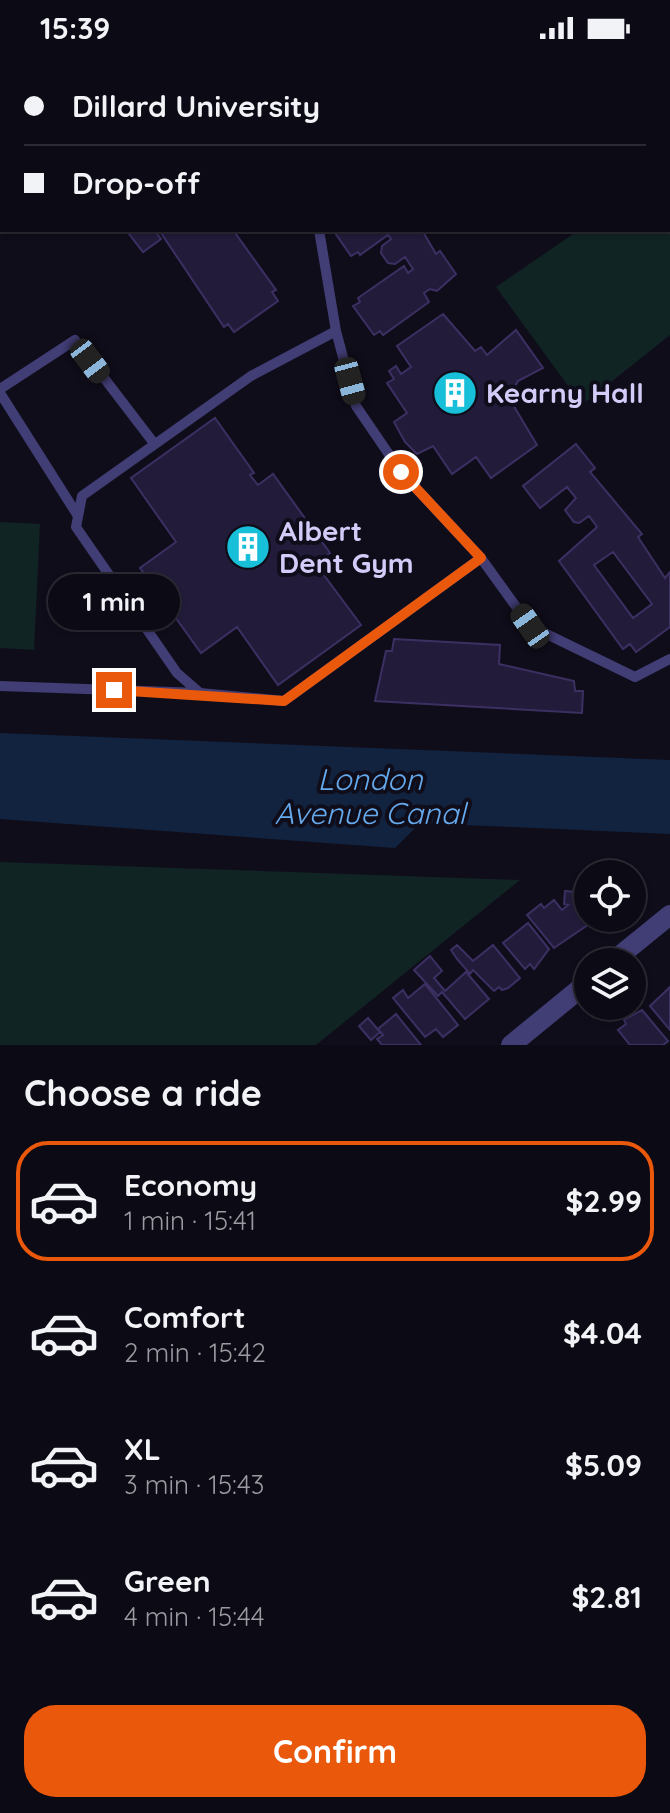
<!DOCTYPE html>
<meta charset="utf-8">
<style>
body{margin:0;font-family:Quicksand,sans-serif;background:#1a1822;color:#f1f3f6;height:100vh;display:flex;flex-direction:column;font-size:30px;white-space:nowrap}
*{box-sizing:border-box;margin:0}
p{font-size:26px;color:#9a9aa0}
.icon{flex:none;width:44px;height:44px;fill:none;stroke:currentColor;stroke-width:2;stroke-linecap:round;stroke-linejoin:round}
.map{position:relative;height:989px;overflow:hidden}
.drawer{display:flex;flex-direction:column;background:#0c0a14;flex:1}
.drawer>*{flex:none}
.hud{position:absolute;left:0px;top:0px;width:670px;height:176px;box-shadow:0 2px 6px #0004,0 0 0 2px #2c2b34;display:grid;align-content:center;height:176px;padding:0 24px;background:#0c0a14}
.buttons{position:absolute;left:574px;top:804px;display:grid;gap:16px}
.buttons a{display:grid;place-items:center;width:72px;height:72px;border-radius:50%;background:#0c0a14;box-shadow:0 2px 6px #0004,0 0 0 2px #2c2b34;font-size:40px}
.end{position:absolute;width:36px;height:36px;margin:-18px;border:10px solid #ea580c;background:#fff;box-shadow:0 0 0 4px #fff}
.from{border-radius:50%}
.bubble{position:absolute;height:56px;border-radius:28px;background:#0c0a14;box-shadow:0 2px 6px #0004,0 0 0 2px #2c2b34;font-size:26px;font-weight:700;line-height:56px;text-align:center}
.car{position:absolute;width:24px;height:48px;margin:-24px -12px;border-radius:10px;box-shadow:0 0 6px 2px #0007;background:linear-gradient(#222 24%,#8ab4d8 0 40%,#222 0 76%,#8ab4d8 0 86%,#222 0)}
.hud b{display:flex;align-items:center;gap:28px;height:76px;font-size:30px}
.hud b+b{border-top:2px solid #2c2b34}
.hud i{width:20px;height:20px;background:#f1f3f6}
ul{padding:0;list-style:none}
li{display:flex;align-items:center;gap:24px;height:120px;margin:0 16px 12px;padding:0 8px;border:4px solid transparent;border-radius:32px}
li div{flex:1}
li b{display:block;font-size:30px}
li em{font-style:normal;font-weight:700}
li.selected{border-color:#ea580c}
li>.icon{width:72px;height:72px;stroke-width:1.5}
h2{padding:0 24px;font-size:36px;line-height:96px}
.action{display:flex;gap:16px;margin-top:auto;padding:16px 24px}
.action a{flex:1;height:92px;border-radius:32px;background:#ea580c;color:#fff;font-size:32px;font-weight:700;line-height:92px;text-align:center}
.status{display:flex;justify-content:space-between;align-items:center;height:56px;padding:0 40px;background:#0c0a14;direction:ltr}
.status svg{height:22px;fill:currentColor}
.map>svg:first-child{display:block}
</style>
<div class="status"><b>15:39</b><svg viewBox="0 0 49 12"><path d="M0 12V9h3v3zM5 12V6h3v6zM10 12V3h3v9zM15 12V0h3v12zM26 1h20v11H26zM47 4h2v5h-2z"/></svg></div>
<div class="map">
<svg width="670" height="989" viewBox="0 0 670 989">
<rect width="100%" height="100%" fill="#100d1b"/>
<path fill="#112424" d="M670 111V279L582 349 496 231 579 174H668Z
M0 466 40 468 34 594 0 592Z
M0 806 520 824 316 989H0Z"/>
<path fill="#12233f" d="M0 677 670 704V778L420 767 395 792 0 763Z"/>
<path fill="#221b3a" stroke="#3c3063" stroke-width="2" fill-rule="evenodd" d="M126 174H154L161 183 143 196Z
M159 174H233L276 234 272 236 278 245 234 276 228 268 224 271Z
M333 174H422L436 198 440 195 456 218 437 235 430 233 424 237 429 246 383 279 380 275 374 279 353 250 360 246 358 242 404 210 408 217 413 213 405 201 395 208 388 207 381 197 382 190 391 183 388 179 360 199 358 196 351 200Z
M443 258 475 295 481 291 487 299 516 274 543 312 518 325 514 332 520 341 512 347 537 389 491 422 476 401 452 418 433 390 417 398 405 386 394 366 407 357 387 327 394 323 389 315 396 310 401 318 411 311 397 290Z
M215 362 254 417 250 419 258 429 273 418 330 497 315 507 361 569 278 629 237 571 201 597 140 512 176 486 131 422Z
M576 388 595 412 590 416 642 478 638 481 665 522 670 516V571L636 596 630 588 623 593 559 505 597 471 589 460 579 467 574 466 565 454 576 442 567 431 540 452 523 430ZM613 496 652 548 633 562 594 509Z
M394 583 500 589 499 608 574 625 575 635H583L582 657 375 645 386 595H392Z
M565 835 587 837 588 862H598L554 892 527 859 541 848 544 852 554 844 562 854 568 849 564 848Z
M528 867 549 893 534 913 530 908 525 913 503 887Z
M457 889 473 905 493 889 520 922 508 932 502 934 499 931 494 935 473 914 470 918 457 903 451 894Z
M430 900 442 915 434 922 445 935 466 916 489 943 465 963 442 936 438 940 414 914Z
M425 928 458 969 443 981 436 973 425 981 393 942 403 934 408 942Z
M670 931V974L650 950Z
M642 954 668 985 663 989H630L618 974 626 968 624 964Z
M396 958 421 989H382L377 983 383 979 378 973Z
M368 962 380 976 371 984 359 970Z"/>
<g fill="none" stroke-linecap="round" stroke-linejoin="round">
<path stroke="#413d75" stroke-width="10" d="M179 2 181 0
M369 2 372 0
M0 135H2
M319 174 336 275 356 350 401 416 481 502 530 570 635 621 670 603
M336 275 251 320 82 440 76 471 177 617 200 637 284 645 481 502
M0 333 75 284 153 386
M0 337 78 460
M0 630 200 637"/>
<path stroke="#413d75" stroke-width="20" d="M612 906 670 859
M511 989 588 926"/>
</g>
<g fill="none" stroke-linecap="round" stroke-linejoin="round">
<path stroke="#ea580c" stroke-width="10" d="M114 634 284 645 481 502 401 416"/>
</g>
<defs>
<g id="building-disc" transform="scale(2.3)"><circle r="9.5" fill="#18bfd9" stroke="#100d1b"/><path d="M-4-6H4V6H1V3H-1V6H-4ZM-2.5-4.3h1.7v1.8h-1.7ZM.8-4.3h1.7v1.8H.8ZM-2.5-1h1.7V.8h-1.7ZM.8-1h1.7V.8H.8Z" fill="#fff"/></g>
</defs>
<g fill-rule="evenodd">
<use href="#building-disc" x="455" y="337"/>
<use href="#building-disc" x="248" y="491"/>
</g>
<g text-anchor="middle" stroke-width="8" stroke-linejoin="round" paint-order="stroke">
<g font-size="28" font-weight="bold" fill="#d3ccf9" stroke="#100d1b" text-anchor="start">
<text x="486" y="347">Kearny Hall</text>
<text x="279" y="485">Albert<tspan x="279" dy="32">Dent Gym</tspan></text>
</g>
<g font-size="30" font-style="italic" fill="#6ae" stroke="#100d1b">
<text x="370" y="734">London<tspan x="370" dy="34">Avenue Canal</tspan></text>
</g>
</g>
</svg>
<div class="buttons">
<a><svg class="icon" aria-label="locate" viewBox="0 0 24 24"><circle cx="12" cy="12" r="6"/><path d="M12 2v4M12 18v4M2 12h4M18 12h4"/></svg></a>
<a><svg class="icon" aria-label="layers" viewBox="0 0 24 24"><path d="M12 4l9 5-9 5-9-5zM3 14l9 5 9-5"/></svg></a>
</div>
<i class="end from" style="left:401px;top:416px"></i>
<i class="end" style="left:114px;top:634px"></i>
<div class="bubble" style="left:48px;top:518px;width:132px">1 min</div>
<i class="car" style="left:90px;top:305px;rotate:143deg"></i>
<i class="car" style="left:350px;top:325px;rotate:165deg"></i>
<i class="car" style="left:530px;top:570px;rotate:325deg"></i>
<div class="hud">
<b><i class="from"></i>Dillard University</b>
<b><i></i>Drop-off</b>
</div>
</div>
<section class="drawer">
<h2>Choose a ride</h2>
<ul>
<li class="selected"><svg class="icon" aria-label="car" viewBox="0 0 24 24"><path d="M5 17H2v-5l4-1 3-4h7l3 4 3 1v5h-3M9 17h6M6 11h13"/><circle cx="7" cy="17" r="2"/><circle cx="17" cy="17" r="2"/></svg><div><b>Economy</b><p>1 min · 15:41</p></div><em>$2.99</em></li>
<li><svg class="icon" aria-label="car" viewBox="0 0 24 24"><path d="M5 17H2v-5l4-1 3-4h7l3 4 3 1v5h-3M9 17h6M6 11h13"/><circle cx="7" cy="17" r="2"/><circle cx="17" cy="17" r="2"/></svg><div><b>Comfort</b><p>2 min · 15:42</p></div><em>$4.04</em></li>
<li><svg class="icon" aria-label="car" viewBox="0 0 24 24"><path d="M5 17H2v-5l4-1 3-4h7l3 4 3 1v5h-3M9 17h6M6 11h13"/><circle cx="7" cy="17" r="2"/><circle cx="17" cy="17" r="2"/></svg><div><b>XL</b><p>3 min · 15:43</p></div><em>$5.09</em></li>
<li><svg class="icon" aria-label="car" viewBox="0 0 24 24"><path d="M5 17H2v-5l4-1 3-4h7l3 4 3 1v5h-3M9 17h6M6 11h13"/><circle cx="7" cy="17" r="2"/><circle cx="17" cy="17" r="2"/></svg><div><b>Green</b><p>4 min · 15:44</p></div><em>$2.81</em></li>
</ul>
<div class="action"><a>Confirm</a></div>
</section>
